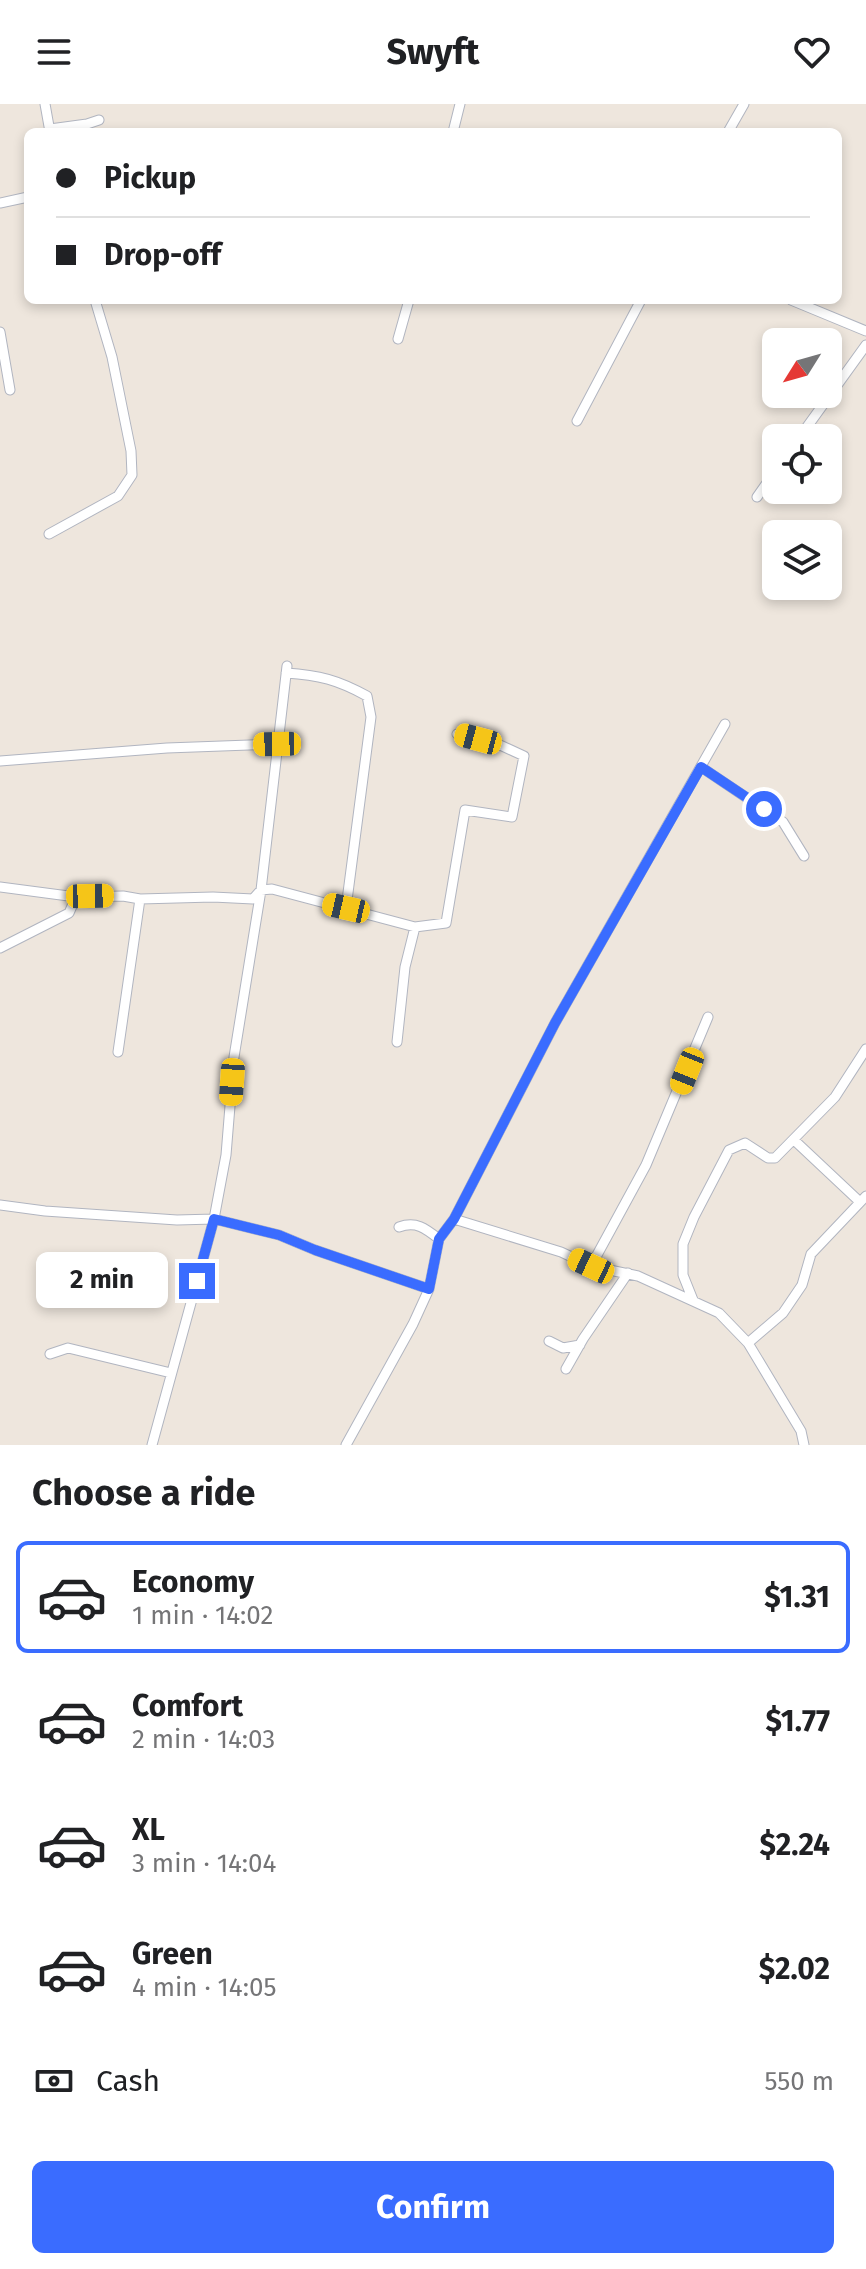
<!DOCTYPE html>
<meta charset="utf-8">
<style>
body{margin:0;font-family:"Fira Sans",sans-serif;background:#f2f2f2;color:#202124;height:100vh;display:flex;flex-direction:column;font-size:30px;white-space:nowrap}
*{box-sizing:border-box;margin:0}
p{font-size:26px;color:#757577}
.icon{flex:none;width:44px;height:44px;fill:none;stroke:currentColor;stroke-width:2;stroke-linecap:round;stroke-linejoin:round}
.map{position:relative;height:1341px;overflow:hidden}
.details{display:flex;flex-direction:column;background:#fff;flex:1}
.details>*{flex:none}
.hud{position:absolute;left:24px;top:24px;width:818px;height:176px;border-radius:12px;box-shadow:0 4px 12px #0003;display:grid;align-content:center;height:176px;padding:0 32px;background:#fff}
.needle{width:52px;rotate:233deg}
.buttons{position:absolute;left:762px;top:224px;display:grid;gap:16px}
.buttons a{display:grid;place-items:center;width:80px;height:80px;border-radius:12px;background:#fff;box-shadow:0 4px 12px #0003;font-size:40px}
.end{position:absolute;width:36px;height:36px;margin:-18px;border:10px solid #3a6cff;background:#fff;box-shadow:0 0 0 4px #fff}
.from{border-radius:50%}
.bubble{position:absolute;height:56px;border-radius:12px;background:#fff;box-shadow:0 4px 12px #0003;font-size:26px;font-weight:700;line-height:56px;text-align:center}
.car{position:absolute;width:24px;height:48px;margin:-24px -12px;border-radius:10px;box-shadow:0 0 6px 2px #0007;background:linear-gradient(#f5c518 24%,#345 0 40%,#f5c518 0 76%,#345 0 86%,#f5c518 0)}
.hud b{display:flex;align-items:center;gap:28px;height:76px;font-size:30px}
.hud b+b{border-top:2px solid #e0e0e0}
.hud i{width:20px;height:20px;background:#202124}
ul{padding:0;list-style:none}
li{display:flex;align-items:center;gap:24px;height:112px;margin:0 16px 12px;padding:0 16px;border:4px solid transparent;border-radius:12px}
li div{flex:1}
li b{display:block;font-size:30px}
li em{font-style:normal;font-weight:700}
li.current{border-color:#3a6cff}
li>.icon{width:72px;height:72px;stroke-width:1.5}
h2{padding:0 32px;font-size:36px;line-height:96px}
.pay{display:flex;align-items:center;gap:20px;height:88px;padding:0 32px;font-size:30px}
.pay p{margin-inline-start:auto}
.cta{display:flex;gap:16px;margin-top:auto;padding:16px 32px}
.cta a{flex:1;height:92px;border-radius:12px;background:#3a6cff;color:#fff;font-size:32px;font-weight:700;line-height:92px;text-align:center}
header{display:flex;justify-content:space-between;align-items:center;height:104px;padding:0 32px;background:#fff;font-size:36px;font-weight:700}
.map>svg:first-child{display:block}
</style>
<header><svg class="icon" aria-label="menu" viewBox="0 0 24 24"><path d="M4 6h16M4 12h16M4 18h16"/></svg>Swyft<svg class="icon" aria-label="heart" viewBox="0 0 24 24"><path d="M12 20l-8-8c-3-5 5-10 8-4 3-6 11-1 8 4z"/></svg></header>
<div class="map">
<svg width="866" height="1341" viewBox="0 0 866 1341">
<rect width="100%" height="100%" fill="#eee6dd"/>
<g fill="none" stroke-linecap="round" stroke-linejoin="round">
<g stroke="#b1b5c0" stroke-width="11">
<path id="street" d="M45 0 50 28
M50 25 87 20 99 16
M453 28 460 0
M728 28 744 0
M0 99 28 93
M791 196 866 227
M0 228 10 286
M398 235 409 196
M577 317 641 196
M799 334 866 241
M757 393 776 366
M49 430 118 392 132 371 131 347 112 253 95 196
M286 569C319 571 338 576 367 592L371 613 346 804
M0 657 167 644 277 640
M701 663 783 718 804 752
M0 783 76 793 123 792 140 795
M0 844 69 809 76 793
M397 938 405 863 415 823
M118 948 140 795 213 793 253 795 261 786 272 785 415 823 446 819 465 706 512 713 524 652 500 641 457 630
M794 1036 860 1098
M0 1101 45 1107 177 1116 214 1115 279 1131 315 1146 429 1185
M454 1115 561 1148 591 1162 638 1172 719 1209 748 1239 801 1327 804 1341
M399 1123C416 1117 425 1124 439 1135
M591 1162 646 1061 708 913
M693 1196 683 1171V1140L694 1113 729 1046 745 1039 768 1054H775L835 993 866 945
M549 1237 563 1244 580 1241
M748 1239 783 1209 802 1181 811 1150 866 1092
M50 1250 68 1244 171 1269
M566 1265 583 1235 628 1169
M152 1341 214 1115 226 1051 234 953 261 786 287 562
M346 1341 413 1220 429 1185 439 1135 454 1115 555 919 725 620"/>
</g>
<use href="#street" stroke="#fff" stroke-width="9"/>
</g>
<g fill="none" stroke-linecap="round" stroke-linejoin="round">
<path stroke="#3a6cff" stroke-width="10" d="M197 1177 214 1115 279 1131 315 1146 429 1185 439 1135 454 1115 555 919 701 663 764 705"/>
</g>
</svg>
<div class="buttons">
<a><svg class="needle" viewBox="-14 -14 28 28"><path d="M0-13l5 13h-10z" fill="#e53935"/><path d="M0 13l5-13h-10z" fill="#757577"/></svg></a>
<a><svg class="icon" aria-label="locate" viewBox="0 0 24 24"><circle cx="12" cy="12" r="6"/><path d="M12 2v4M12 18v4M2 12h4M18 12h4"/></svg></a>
<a><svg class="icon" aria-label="layers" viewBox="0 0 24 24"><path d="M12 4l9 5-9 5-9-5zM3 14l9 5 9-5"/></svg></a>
</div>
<i class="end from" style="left:764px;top:705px"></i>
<i class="end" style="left:197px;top:1177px"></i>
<div class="bubble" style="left:36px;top:1148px;width:132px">2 min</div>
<i class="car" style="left:478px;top:635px;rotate:285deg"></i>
<i class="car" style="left:277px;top:640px;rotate:269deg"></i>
<i class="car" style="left:90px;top:792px;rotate:89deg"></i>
<i class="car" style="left:346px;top:804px;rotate:283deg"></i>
<i class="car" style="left:687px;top:967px;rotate:202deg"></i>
<i class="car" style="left:232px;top:978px;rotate:184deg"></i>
<i class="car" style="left:591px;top:1162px;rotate:295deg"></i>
<div class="hud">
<b><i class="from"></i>Pickup</b>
<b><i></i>Drop-off</b>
</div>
</div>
<section class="details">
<h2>Choose a ride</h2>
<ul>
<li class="current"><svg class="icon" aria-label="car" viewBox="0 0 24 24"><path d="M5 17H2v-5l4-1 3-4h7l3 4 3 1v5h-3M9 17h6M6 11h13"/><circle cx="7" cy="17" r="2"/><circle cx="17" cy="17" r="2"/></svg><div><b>Economy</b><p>1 min · 14:02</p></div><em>$1.31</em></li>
<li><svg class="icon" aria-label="car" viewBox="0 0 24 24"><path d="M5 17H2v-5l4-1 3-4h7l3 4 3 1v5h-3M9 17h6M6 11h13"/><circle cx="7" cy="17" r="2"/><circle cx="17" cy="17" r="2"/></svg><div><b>Comfort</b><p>2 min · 14:03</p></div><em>$1.77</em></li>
<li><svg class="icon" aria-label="car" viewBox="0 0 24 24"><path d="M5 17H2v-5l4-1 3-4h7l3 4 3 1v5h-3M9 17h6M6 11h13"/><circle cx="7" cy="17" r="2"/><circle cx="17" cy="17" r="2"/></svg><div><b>XL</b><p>3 min · 14:04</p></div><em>$2.24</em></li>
<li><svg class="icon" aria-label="car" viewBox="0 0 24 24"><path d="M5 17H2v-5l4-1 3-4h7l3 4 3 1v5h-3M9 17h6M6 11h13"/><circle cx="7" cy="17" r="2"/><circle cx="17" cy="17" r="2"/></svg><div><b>Green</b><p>4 min · 14:05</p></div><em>$2.02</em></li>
</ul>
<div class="pay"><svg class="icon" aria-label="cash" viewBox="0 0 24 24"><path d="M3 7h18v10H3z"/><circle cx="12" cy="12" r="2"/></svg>Cash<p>550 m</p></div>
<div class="cta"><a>Confirm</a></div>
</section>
